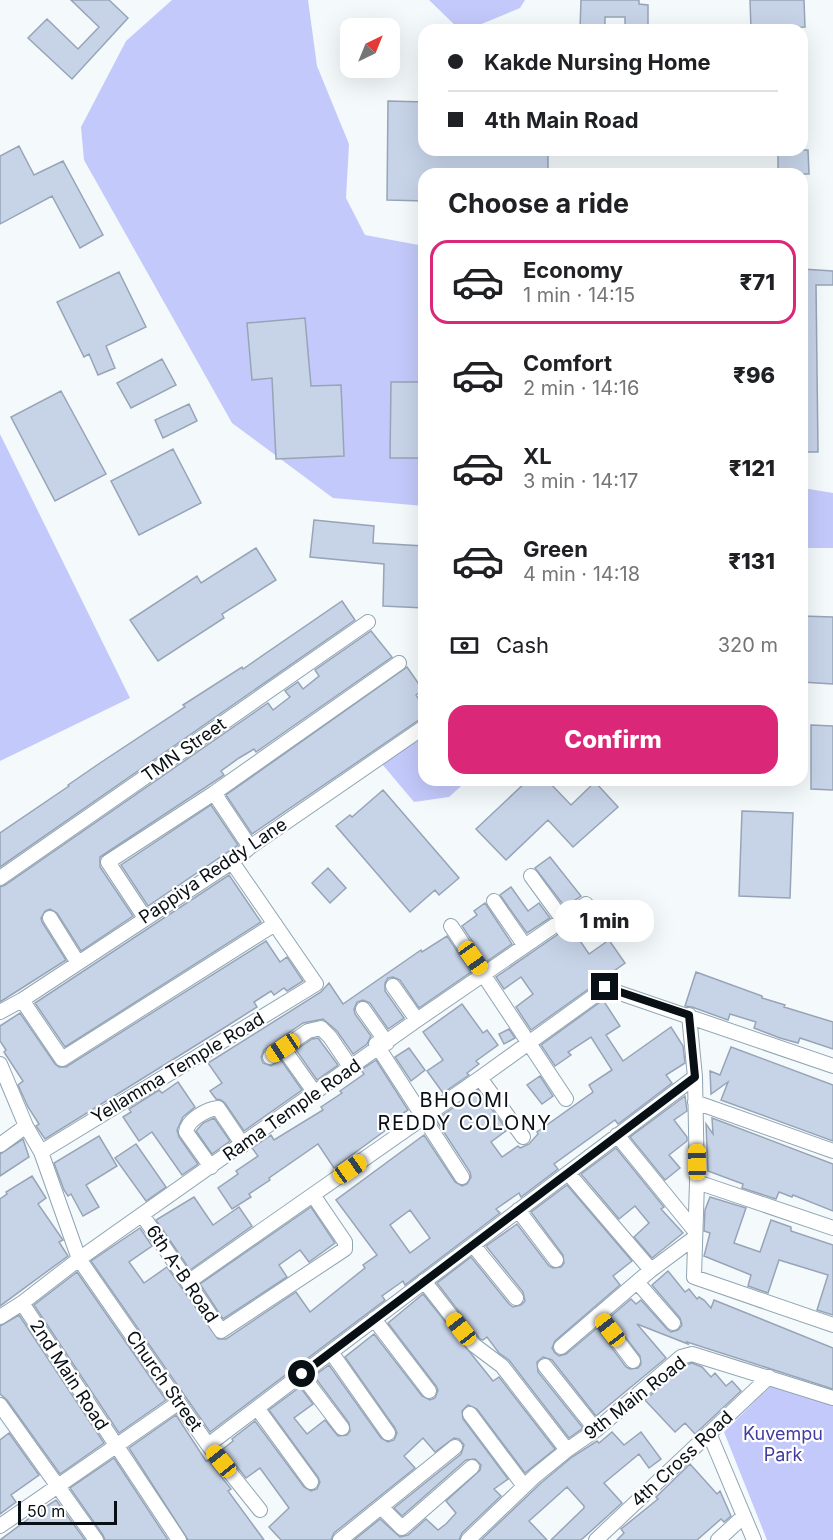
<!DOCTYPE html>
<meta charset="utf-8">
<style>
body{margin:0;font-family:Inter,sans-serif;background:#f6f6f6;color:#202124;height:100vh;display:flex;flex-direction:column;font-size:22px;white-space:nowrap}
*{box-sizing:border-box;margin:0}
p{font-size:20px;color:#757577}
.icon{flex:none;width:33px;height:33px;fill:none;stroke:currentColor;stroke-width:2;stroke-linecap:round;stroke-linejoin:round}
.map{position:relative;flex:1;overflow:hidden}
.panel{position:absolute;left:418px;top:168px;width:390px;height:618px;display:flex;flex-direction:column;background:#fff;border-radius:18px;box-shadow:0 6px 24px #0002}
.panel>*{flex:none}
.top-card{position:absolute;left:418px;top:24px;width:390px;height:132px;border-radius:18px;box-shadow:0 6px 24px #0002;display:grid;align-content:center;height:132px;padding:0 30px;background:#fff}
.needle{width:39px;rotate:43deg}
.fabs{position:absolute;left:340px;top:18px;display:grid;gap:12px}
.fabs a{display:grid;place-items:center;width:60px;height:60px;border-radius:12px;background:#fff;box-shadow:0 6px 24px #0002;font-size:30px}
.scale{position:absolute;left:18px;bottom:15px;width:99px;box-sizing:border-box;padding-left:6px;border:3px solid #081015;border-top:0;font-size:16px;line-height:21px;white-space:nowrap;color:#081015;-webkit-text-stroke:4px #fff;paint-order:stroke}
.end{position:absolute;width:27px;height:27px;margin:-14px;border:8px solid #081015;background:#fff;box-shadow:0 0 0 3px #fff}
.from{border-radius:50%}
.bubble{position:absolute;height:42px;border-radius:18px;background:#fff;box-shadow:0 6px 24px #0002;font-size:20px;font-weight:800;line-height:42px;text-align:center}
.car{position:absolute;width:18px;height:36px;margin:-18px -9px;border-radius:8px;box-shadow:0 0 4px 2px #0007;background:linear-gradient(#f5c518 24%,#345 0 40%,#f5c518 0 76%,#345 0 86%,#f5c518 0)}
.top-card b{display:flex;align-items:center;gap:21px;height:57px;font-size:22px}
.top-card b+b{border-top:2px solid #e0e0e0}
.top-card i{width:15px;height:15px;background:#202124}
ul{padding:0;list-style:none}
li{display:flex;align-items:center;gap:18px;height:84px;margin:0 12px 9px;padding:0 18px;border:3px solid transparent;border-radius:18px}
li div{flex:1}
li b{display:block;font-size:22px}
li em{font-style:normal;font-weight:800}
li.active{border-color:#db2777}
li>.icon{width:54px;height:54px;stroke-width:1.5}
h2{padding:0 30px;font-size:27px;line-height:72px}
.pay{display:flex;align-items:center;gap:15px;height:66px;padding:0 30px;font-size:22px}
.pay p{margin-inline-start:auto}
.cta{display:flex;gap:12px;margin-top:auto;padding:12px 30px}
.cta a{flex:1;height:69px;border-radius:18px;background:#db2777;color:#fff;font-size:24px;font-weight:800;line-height:69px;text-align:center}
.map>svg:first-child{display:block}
</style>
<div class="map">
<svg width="833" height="1540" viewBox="0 0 833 1540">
<rect width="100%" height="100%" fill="#f4f9fc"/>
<path fill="#c3c9fa" d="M172 0H308L317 66 349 144 346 198 365 235 424 246V506L333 498 232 423 84 160 81 127 126 41Z
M429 0H525L520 8 467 30H460Z
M0 434 130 698 0 761Z
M803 488 833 493V548H803Z
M424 733V780H468L449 797 414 802 382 764Z
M771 1386 833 1403V1540H767L724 1432Z"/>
<path fill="#c7d4e8" stroke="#97a4b7" stroke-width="1.5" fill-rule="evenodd" d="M71 0H109L128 18 72 79 28 38 47 19 78 49 99 27Z
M581 0H639V4L648 5V30H625V17H605V30H580Z
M750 0H804L805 27 751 29Z
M388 101 424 102V150H548V174H424V201L387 200Z
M19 146 34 175 63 161 103 235 80 248 52 196 0 224V156Z
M778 150H808L809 174H778Z
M802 269 833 271V285H816L818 452H802Z
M119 272 146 327 106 346 115 368 98 375 89 354 84 357 57 302Z
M305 318 311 386 341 385 344 456 276 459 272 378 252 380 247 323Z
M162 359 176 385 131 408 117 383Z
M391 382H424V458H390Z
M61 391 106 474 55 501 11 417Z
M189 404 197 421 163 438 155 420Z
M173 449 201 503 139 535 111 481Z
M314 520 374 526 373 543 424 546V608L383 606 384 564 310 557Z
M256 548 276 580 222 614 224 618 158 661 130 620 197 576 201 583Z
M342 601 355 620 0 867V833L69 786 68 785 100 763 185 707 183 705 242 667 243 669Z
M802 616 833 617V684L802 682Z
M371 631 392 657 256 752 254 749 239 758 221 771 224 775 100 857V867L133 916 81 951 57 913 50 909 45 911 41 918 42 922 66 960 0 1002V887L5 885 268 703 273 710 290 697 285 691 298 682 303 689 319 676 315 670Z
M407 667 423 690 416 695 424 708V718L419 720 252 834 226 795Z
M811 725 833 726V790L811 789Z
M528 780H547L571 805 595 782 618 807 573 847 548 820 506 860 476 829Z
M383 790 459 878 439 895 435 890 410 912 336 826 350 815 352 817Z
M211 805 238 845 148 906 121 865Z
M742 811 793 813 790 898 739 896Z
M550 857 581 896 565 907 535 868Z
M328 868 346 888 330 903 312 883Z
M229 875 261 922 65 1047 35 1003Z
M511 887 528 911 539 903 550 918 527 933 500 895Z
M485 903 512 944 486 962 462 926 477 915 474 911Z
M570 926 589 954 609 940 625 963 531 1030 516 1007 533 994 521 977 504 989 496 977Z
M447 936 471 972 419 1008 400 980 393 977 388 978 385 983V991L404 1018 388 1029 370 1003 363 1000 357 1002 354 1009 355 1014 371 1036 367 1044 353 1054 337 1031 323 1019 303 1023 264 1050 261 1057 263 1063 271 1066 281 1060 302 1090 244 1131 225 1103 221 1100 216 1099 210 1091 222 1083 208 1063 321 992 329 983 343 1004 421 950 422 952Z
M266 941 280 962 287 957 303 981 287 991 284 988 274 995 271 991 254 1002 257 1007 227 1026 45 1139 36 1126 39 1124 28 1107 18 1085 23 1081 4 1052 6 1050 0 1041V1026L20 1013 55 1064 59 1067H66Z
M696 972 762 996V998L785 1005 784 1007 833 1022V1049L800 1038 798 1043 780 1038 754 1028 756 1022 730 1014 728 1020 692 1007 685 1006Z
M603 1000 620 1026 606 1035 623 1061 671 1027 683 1046 685 1063 666 1075 672 1083 618 1124 615 1120 554 1164 558 1169 521 1197 519 1193 496 1209 500 1213 405 1285 403 1281 382 1296 385 1300 210 1432 91 1261 140 1228 152 1246 129 1262 144 1283 167 1267 218 1339H226L296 1292 310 1312 365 1268 363 1265 377 1255 336 1200 424 1135 455 1182 462 1186 467 1184 471 1177 470 1172 436 1120 478 1090 507 1130 491 1142 502 1157 518 1146 520 1148 529 1144 538 1134 537 1132 593 1092 589 1085 612 1070 591 1037 568 1052 571 1055 555 1066 541 1045ZM410 1210 430 1238 410 1253 390 1225Z
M462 1004 483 1033 487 1030 498 1045 476 1061 479 1064 467 1073 469 1075 443 1093 427 1071 443 1060 423 1032Z
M509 1029 515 1038 504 1044 499 1034Z
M318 1038 338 1065 317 1080 296 1050 312 1039Z
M731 1047 833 1085V1141L721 1100 728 1082 711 1094 710 1071 720 1075Z
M409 1048 425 1070 411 1081 395 1057Z
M376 1060 408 1110 388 1123 390 1127 334 1168 318 1144 269 1178 270 1180 249 1194 251 1197 232 1209 218 1188 238 1174 236 1171 258 1156 252 1148 271 1135 274 1140 323 1110 321 1107 342 1093 340 1091 364 1074 361 1070Z
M540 1076 553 1096 542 1104 527 1085Z
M178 1082 195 1107 183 1117 177 1130 179 1137 198 1164 182 1175 152 1132 139 1141 123 1117 131 1112 129 1109 159 1090 162 1093Z
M685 1096 687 1111 674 1120 687 1137V1141L669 1155 680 1168 665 1180 630 1137Z
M214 1118 230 1141 212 1154 196 1131 203 1123Z
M712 1118 833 1164V1211L793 1195 792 1197 779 1192 776 1199 742 1188 743 1184 708 1171 706 1124 713 1134Z
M99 1136 117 1166 86 1185 99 1207 83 1216 71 1194 68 1196 64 1190 54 1163Z
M23 1139 29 1157 0 1176V1154Z
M136 1144 166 1187 146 1201 115 1158Z
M616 1148 664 1207 661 1209 683 1233 652 1258 634 1237 649 1223 635 1206 619 1219 581 1174Z
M32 1176 46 1198 38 1204 63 1240 59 1242 68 1256 0 1306V1199L7 1194 6 1192Z
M567 1185 632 1261 613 1276 620 1285 555 1341 552 1348 555 1353 559 1356 566 1354 597 1328 626 1367 630 1369 638 1368 641 1364 640 1356 610 1317 631 1299 636 1304 641 1300 667 1329 671 1332 678 1330 682 1325 680 1318 652 1285 668 1271 685 1292 689 1289 697 1299 699 1297 704 1300 711 1308 714 1300 833 1348V1389L687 1342 688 1344 637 1324 666 1358 596 1416 552 1360 543 1357 537 1362 538 1372 583 1428 569 1438 509 1360 499 1353 487 1337 483 1340 480 1339 437 1283 471 1257 509 1304 513 1307 521 1305 525 1301 523 1292 486 1246 517 1224 549 1266 553 1268 561 1267 564 1263 563 1255 531 1212Z
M194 1197 213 1225 239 1207 252 1226 190 1270 156 1220Z
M710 1197 746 1208 734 1243 760 1252 771 1220 791 1227V1231L833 1245V1315L817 1310 828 1275 779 1260 768 1293 748 1286 751 1275 704 1256 710 1233 704 1231 705 1210Z
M311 1207 335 1243 309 1262 300 1250 279 1265 287 1277 223 1319 200 1284Z
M77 1272 166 1400 119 1433 34 1305Z
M423 1294 493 1381 499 1377 555 1449 525 1473 477 1409 468 1405 462 1411 463 1419 508 1479 494 1489 501 1496 462 1533 459 1540H354L380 1519 400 1537 408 1535 426 1519 438 1530 446 1524 456 1513 446 1501 480 1470 481 1465 475 1459 466 1460 402 1516 394 1508 461 1454 464 1445 459 1439 454 1438 435 1452 423 1438 404 1456 415 1468 334 1533 331 1540H281L269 1527 289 1508 260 1468 246 1478 223 1449 233 1441 232 1439 255 1421 304 1487 311 1491 317 1489 320 1482 318 1477 269 1410 300 1387 313 1404 294 1418 307 1434 325 1420 338 1436 347 1435 350 1431 349 1423 314 1376 329 1365 381 1438 388 1442 394 1440 397 1433 395 1428 345 1357 374 1334 422 1396 430 1400 435 1398 438 1390 436 1386 388 1323Z
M19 1315 104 1443 60 1474 7 1400 0 1394V1326Z
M692 1363 702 1367 711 1377 715 1373 726 1386 732 1381 741 1391 695 1434 685 1423 675 1432 645 1400 685 1365Z
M176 1415 206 1461 208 1460 231 1489 228 1491 264 1540H188L129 1448Z
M612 1432 624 1445 641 1432 661 1459 649 1468 639 1454 604 1483 622 1503 581 1540H551L584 1508V1506L567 1487 529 1521 547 1540H481L541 1483 572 1457 597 1441 599 1443Z
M9 1433 39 1475 11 1495 16 1502 0 1514V1440Z
M114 1458 168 1540H105L103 1535 70 1488Z
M690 1464 717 1494 720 1491 731 1516 724 1522 721 1519 697 1540H617L624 1533 621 1529 658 1499 656 1497Z
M56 1500 85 1540H0L39 1511Z"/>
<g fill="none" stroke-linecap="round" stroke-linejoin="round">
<g stroke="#8fa5b2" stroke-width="16">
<path id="street" d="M250 847 214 793 399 663
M531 876 563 920
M0 878 368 622
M494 901 525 946
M50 918 78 963
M145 918 108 862 214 793
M451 926 566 1099
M393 986 417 1020
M22 1000 62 1059 275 924
M363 1009 387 1043
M0 1012 22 1000 232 862 250 847 424 727
M689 1015 695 1077 697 1182 694 1277 833 1325
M376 1044 462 1177
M283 1048 315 1093
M270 1057 308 1031 321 1028 330 1037 351 1068
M0 1064 26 1126 41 1152 79 1259 208 1445 260 1510
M480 1078 523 1137
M695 1102 833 1151
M617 1135 695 1231
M0 1145 26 1126
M41 1152 316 984 232 862
M211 1167 186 1132C187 1120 207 1109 218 1108L243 1145
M568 1173 651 1270 694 1238
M697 1182 833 1228
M518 1210 556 1260
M143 1216 221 1331 345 1249V1242L313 1195
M473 1245 516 1298
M424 1281 474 1345 502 1366 567 1450
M188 1282 480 1078 605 988 833 1066
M637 1282 673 1323
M22 1303 179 1540
M598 1315 633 1361
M0 1317 22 1303 79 1259 417 1020 586 904
M374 1319 429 1391
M561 1347 651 1270
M331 1352 388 1433
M545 1366 596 1430
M301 1374 342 1428
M0 1405 96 1540
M257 1408 311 1482
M470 1414 524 1486
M709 1433 754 1540
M208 1445 695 1077
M381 1507 402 1528 472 1467
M0 1526 178 1403
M340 1540 455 1447
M468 1540 535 1476 567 1450 596 1430 681 1357 692 1354 833 1398
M596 1540 769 1377
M718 1540 744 1516"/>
</g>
<use href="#street" stroke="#fff" stroke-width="14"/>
</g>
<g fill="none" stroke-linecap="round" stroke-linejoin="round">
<path stroke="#081015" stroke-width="8" d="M302 1374 695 1077 689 1015 605 987"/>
</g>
<g text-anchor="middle" stroke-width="4.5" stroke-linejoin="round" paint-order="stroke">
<g font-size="18" fill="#081015" stroke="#fff">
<text transform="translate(184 750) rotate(-35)" y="6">TMN Street</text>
<text transform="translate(213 871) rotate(-34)" y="6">Pappiya Reddy Lane</text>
<text transform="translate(178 1068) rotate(-31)" y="6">Yellamma Temple Road</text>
<text transform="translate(292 1110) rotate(-35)" y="6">Rama Temple Road</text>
<text transform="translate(182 1274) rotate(56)" y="6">6th A-B Road</text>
<text transform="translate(69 1375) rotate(57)" y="6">2nd Main Road</text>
<text transform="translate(164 1381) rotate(55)" y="6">Church Street</text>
<text transform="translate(635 1398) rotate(-38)" y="6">9th Main Road</text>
<text transform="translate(682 1459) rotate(-43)" y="6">4th Cross Road</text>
</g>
<g font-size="18" fill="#423ca1" stroke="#fff">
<text x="783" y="1440">Kuvempu<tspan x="783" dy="21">Park</tspan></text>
</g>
<g font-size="20" letter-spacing="1.5" fill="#081015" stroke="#fff">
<text x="465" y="1107">BHOOMI<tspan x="465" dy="23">REDDY COLONY</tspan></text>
</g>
</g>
</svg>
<div class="fabs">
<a><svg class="needle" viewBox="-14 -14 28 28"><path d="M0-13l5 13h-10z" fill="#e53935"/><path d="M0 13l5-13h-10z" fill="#757577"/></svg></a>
</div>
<div class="scale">50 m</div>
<i class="end from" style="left:302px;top:1374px"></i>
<i class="end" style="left:605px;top:987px"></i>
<div class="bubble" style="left:555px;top:900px;width:99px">1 min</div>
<i class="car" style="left:473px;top:958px;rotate:145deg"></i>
<i class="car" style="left:283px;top:1048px;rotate:236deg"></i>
<i class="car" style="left:697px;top:1162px;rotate:359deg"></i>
<i class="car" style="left:350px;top:1169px;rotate:55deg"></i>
<i class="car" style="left:461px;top:1329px;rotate:322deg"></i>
<i class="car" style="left:610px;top:1330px;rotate:322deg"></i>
<i class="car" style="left:221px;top:1461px;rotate:321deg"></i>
<div class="top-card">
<b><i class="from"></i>Kakde Nursing Home</b>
<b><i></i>4th Main Road</b>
</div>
<section class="panel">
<h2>Choose a ride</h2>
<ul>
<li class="active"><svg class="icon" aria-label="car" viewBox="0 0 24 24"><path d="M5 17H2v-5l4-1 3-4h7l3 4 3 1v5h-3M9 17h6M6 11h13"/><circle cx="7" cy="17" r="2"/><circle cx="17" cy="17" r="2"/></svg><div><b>Economy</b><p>1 min · 14:15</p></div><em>₹71</em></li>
<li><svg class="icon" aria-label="car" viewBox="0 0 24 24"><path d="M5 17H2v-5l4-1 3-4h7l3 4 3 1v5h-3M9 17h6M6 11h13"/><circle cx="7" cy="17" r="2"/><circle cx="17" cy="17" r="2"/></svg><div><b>Comfort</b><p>2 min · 14:16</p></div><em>₹96</em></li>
<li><svg class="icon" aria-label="car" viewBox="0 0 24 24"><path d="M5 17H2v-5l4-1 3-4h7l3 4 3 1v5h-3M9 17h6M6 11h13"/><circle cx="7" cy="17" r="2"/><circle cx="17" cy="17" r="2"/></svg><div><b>XL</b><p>3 min · 14:17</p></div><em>₹121</em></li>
<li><svg class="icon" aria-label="car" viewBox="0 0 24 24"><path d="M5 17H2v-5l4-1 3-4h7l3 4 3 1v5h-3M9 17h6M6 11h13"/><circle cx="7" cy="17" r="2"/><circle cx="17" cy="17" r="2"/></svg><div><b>Green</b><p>4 min · 14:18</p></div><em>₹131</em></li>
</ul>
<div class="pay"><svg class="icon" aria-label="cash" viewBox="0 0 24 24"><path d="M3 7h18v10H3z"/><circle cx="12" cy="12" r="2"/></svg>Cash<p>320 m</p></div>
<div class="cta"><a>Confirm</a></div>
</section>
</div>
